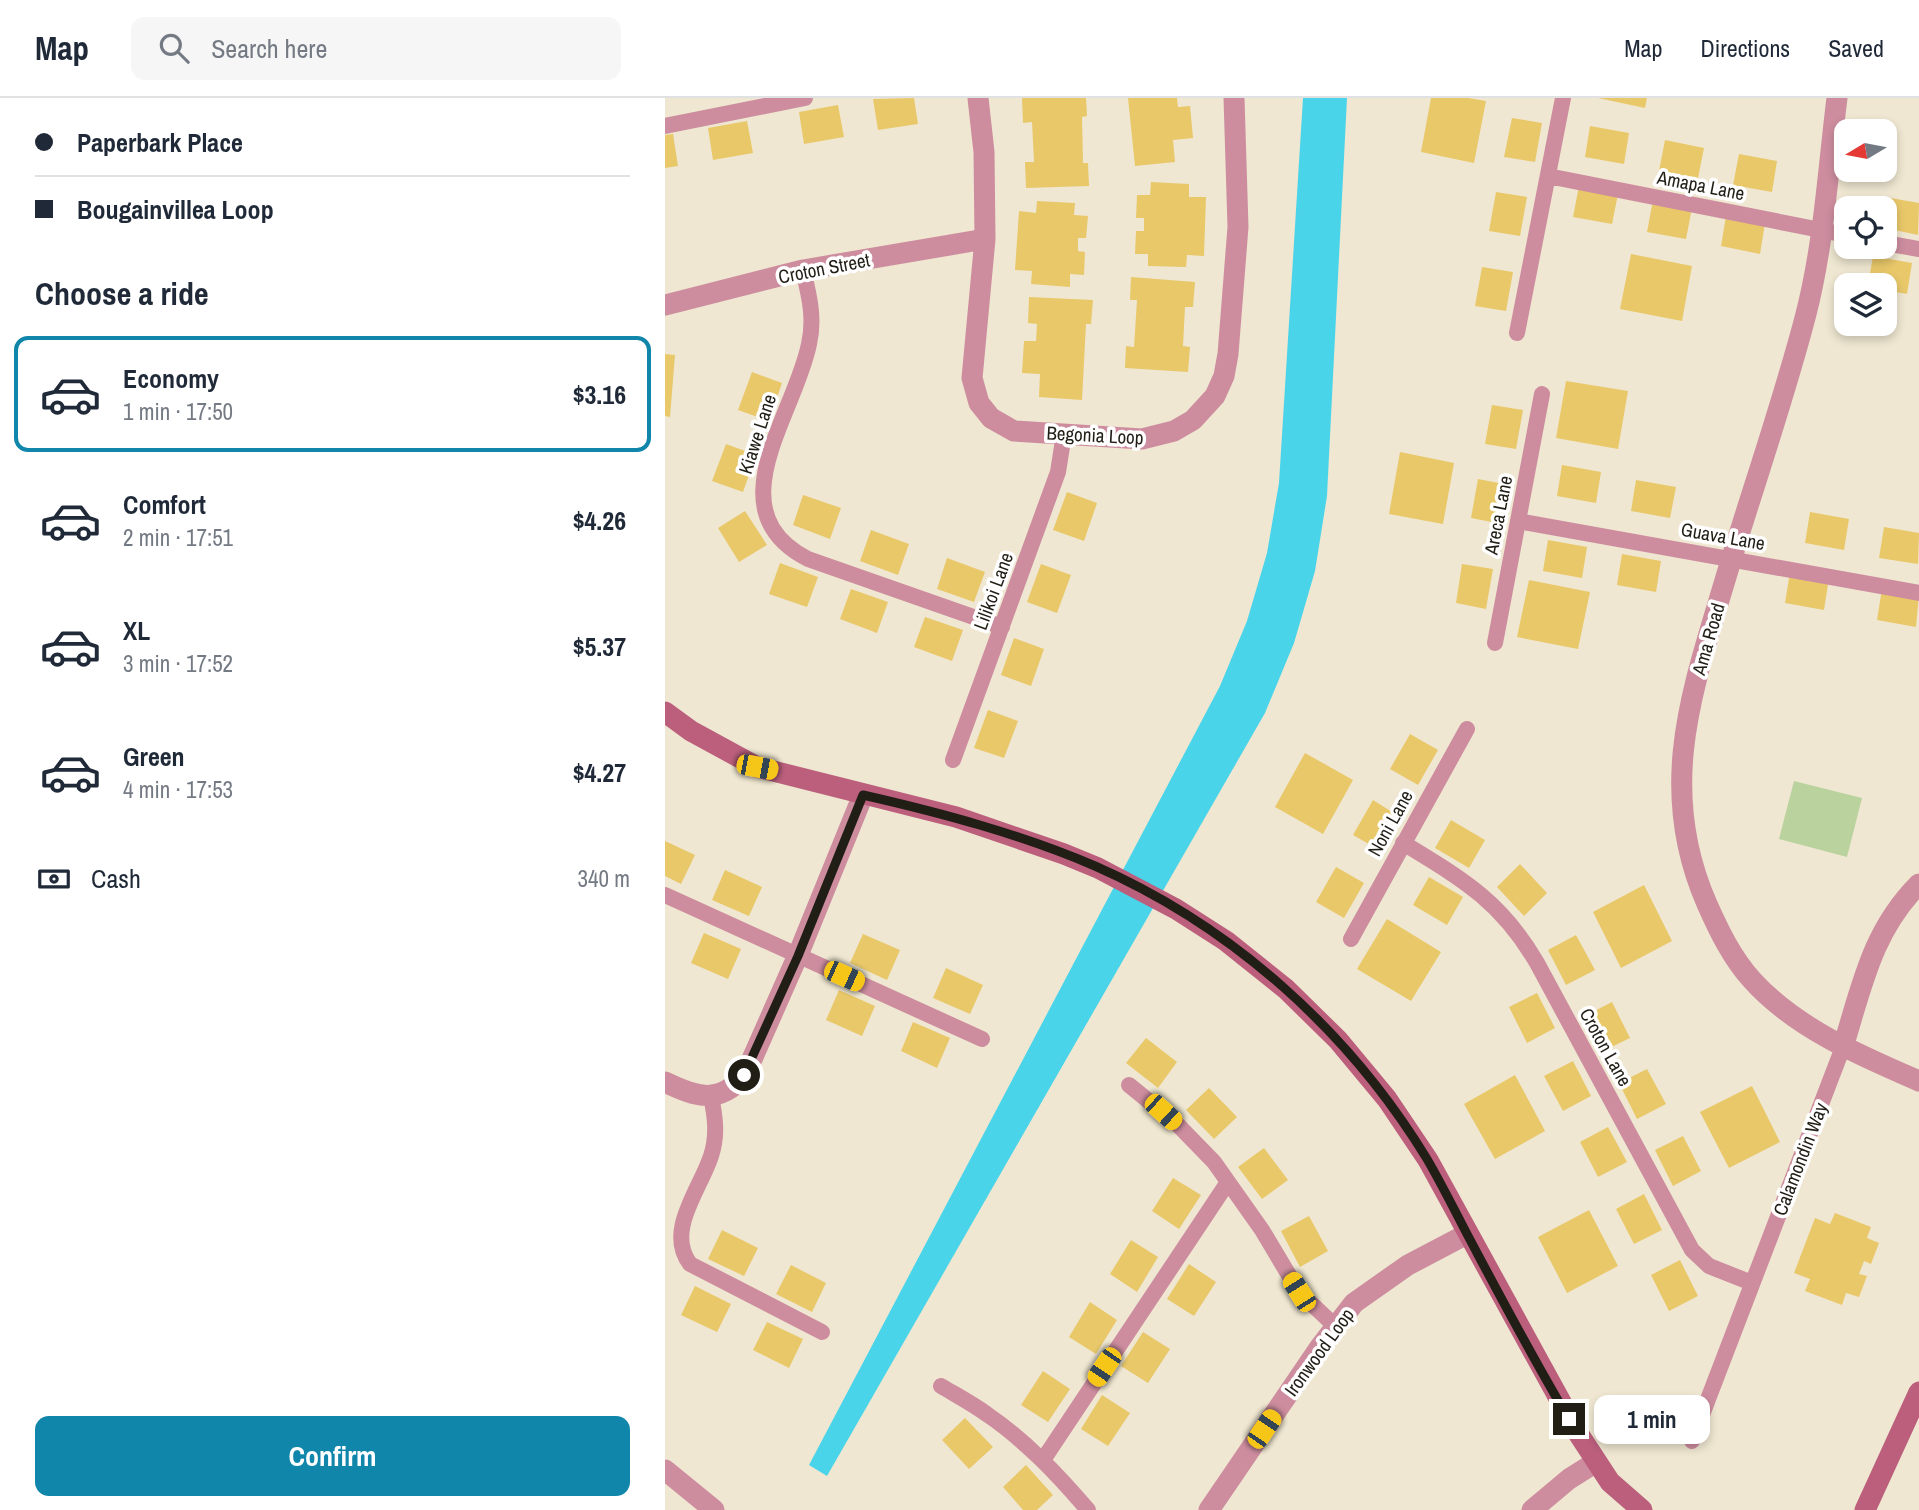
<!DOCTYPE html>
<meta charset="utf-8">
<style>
body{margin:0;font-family:"Archivo Narrow",sans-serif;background:#f6f6f7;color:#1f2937;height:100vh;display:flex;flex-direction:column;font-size:26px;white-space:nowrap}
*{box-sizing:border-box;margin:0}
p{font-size:23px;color:#747a83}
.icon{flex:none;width:38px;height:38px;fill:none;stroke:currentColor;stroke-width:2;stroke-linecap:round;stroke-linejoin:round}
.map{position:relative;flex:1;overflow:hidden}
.sheet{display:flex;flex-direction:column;background:#fff;width:665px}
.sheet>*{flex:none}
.banner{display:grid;align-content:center;height:154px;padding:0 35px;background:#fff}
.needle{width:46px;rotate:260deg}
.controls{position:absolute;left:1169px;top:21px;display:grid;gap:14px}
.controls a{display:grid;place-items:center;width:63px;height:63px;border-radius:14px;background:#fff;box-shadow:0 4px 10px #0003;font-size:35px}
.end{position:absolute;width:32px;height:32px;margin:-16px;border:9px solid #211e16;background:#fff;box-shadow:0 0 0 4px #fff}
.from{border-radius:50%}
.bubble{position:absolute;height:49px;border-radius:14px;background:#fff;box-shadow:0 4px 10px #0003;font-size:23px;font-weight:700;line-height:49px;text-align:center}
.car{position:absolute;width:21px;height:42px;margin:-21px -10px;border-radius:9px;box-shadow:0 0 5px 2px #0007;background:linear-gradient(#f5c518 24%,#345 0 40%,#f5c518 0 76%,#345 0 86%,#f5c518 0)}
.banner b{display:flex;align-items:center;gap:24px;height:66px;font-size:26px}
.banner b+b{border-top:2px solid #e0e1e3}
.banner i{width:18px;height:18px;background:#1f2937}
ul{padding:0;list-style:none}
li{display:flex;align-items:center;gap:21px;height:116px;margin:0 14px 10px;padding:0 21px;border:4px solid transparent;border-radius:14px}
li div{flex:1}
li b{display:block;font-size:26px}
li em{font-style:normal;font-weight:700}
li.on{border-color:#1186ab}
li>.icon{width:63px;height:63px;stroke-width:1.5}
h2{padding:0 35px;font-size:32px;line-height:84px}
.pay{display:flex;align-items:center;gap:18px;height:77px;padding:0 35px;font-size:26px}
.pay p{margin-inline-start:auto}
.cta{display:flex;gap:14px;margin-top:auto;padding:14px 35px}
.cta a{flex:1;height:80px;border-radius:14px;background:#1186ab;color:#fff;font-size:28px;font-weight:700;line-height:80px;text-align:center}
header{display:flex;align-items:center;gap:42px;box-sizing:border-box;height:98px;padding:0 35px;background:#fff;border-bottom:2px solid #e0e1e3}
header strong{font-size:33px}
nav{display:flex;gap:38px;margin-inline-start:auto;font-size:24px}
.search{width:490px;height:63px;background:#f6f6f7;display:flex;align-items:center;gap:18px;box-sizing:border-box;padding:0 24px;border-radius:14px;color:#747a83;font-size:26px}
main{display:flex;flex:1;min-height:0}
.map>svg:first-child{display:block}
</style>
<header>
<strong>Map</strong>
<div class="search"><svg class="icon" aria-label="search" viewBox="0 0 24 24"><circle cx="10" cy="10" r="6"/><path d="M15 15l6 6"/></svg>Search here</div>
<nav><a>Map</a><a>Directions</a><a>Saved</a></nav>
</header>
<main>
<section class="sheet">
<div class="banner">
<b><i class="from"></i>Paperbark Place</b>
<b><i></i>Bougainvillea Loop</b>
</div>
<h2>Choose a ride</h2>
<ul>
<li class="on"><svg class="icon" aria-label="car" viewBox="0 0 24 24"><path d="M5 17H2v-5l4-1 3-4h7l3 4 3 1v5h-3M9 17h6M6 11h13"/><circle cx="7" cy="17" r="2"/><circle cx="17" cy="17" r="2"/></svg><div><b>Economy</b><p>1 min · 17:50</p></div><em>$3.16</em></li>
<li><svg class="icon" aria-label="car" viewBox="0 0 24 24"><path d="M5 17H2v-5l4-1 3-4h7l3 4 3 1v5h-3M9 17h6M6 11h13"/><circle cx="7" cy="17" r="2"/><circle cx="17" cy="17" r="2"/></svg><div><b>Comfort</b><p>2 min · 17:51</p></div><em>$4.26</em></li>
<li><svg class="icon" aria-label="car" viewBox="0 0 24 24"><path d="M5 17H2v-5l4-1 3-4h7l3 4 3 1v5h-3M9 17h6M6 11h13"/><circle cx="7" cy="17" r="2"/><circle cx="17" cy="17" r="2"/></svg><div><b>XL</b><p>3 min · 17:52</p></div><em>$5.37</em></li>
<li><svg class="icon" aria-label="car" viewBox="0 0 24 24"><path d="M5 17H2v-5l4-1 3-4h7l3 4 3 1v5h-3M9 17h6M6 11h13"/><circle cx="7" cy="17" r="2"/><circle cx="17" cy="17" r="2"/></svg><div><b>Green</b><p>4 min · 17:53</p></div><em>$4.27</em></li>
</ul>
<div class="pay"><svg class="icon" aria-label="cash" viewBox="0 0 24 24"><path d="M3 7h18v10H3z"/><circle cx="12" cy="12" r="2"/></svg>Cash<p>340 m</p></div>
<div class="cta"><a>Confirm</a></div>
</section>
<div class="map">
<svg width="1254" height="1412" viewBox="0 0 1254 1412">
<rect width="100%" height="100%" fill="#efe7d1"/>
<path fill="#bad29e" d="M1129 683 1197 700 1182 759 1114 741Z"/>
<path fill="#4ad4e9" d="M638 0H682L662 398 650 473 629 545 600 615 162 1378 144 1367 555 588 582 523 602 455 614 385Z"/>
<path fill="#e9c86a" d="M249 0 253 26 213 32 208 1Z
M357 0H421L422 18 417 19 418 65H423L424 88 361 90 360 64H369L367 24 358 25Z
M463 0H512L513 9 525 8 528 40 508 42 510 64 470 68Z
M766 0H803L821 3 809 65 756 54Z
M933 0H982L980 10Z
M173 7 179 39 139 46 134 14Z
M847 20 877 25 870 64 839 59Z
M82 23 88 55 48 62 43 30Z
M925 28 964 35 959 66 920 59Z
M8 36 13 68 0 70V37Z
M1000 42 1039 50 1033 80 994 73Z
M1074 56 1112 63 1107 94 1068 87Z
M486 84 524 86V99H541L539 158 522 157 521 169 483 168V156H470L471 133H479V120H471L472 97H485Z
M914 88 953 96 947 126 908 119Z
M831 94 862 99 855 138 824 133Z
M1220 99 1254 105 1253 137 1220 130V110H1218Z
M988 102 1027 110 1021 141 982 134Z
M372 103 410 105 409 117 423 118 421 140H413V153L420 154 419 177 405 176V189L366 186 367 173 350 172 354 113 371 115Z
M1061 118 1100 125 1095 156 1056 148Z
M966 156 1027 168 1017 223 955 211Z
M1208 158 1247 165 1242 196 1220 192V187H1203Z
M817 169 848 174 841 213 810 208Z
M466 179 530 184 528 209H520L518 248 525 249 523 274 460 270 461 248 469 249 472 202H465Z
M364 199 428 202 426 226H421L417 302 374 299 375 276 357 275 359 243H371L372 226 363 225Z
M0 256 10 257 5 319 0 318Z
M87 274 117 285 104 323 73 312Z
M901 283 963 293 953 351 891 340Z
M827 307 858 312 851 351 820 346Z
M61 346 91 357 78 394 47 383Z
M735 354 789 365 778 426 724 416Z
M897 367 936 374 931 405 892 398Z
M813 381 844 387 837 426 806 420Z
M971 382 1011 389 1005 420 966 413Z
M402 394 432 405 419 443 388 432Z
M138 397 176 410 165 441 128 427Z
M80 413 102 447 74 464 53 430Z
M1145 414 1184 421 1179 452 1140 445Z
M1219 429 1254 435 1253 466 1214 460Z
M206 432 244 446 233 477 195 463Z
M883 442 922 449 917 480 878 473Z
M957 456 996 463 991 494 952 487Z
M282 460 320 474 309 504 272 491Z
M115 465 153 479 142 509 104 496Z
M376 466 406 477 392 515 362 504Z
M797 466 828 471 821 511 791 505Z
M1125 474 1164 480 1159 512 1120 505Z
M864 482 925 494 913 551 852 539Z
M186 491 223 504 212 535 175 521Z
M1217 491 1254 497 1251 529 1212 522Z
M260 519 298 532 287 563 249 549Z
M349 540 379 551 366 588 336 577Z
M323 612 353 623 339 660 309 650Z
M745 636 773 652 753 687 725 671Z
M640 655 688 682 658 736 610 709Z
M708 702 735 719 716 753 688 737Z
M786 722 820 742 804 770 770 750Z
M0 743 30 757 16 786 0 778Z
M855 766 882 795 859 818 832 789Z
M671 769 699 785 679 820 651 804Z
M60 772 97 789 84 818 47 802Z
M764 779 798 799 782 827 748 807Z
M979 787 1007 843 956 870 928 814Z
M722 821 776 854 746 903 692 871Z
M39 835 76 851 63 881 26 865Z
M198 836 235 852 222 882 185 865Z
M911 837 930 872 901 887 883 852Z
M281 870 318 887 305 916 268 900Z
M174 892 210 908 197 938 161 922Z
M872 895 890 930 862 945 844 909Z
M947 904 965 940 936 954 918 919Z
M248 924 285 940 272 970 236 953Z
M481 940 512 964 493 990 461 965Z
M908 963 926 998 898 1013 879 978Z
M982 971 1001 1006 972 1021 954 985Z
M850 977 880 1033 830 1061 799 1006Z
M1087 988 1115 1044 1064 1070 1035 1014Z
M544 990 572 1019 549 1041 521 1012Z
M943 1029 962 1064 933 1079 915 1044Z
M1018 1038 1036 1073 1008 1088 990 1052Z
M599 1050 623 1082 597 1101 573 1069Z
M508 1080 536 1097 514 1131 487 1113Z
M979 1096 997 1132 969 1146 951 1111Z
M924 1112 953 1168 902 1195 873 1139Z
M1170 1115 1206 1129 1202 1140 1214 1145 1206 1166 1199 1163 1194 1176 1202 1178 1194 1199 1181 1195 1177 1207 1140 1193 1145 1181 1129 1175 1150 1120 1165 1126Z
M644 1118 663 1153 635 1169 616 1133Z
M57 1132 93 1150 79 1178 43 1161Z
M466 1142 493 1159 472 1194 445 1176Z
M1015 1162 1033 1198 1004 1213 986 1177Z
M524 1166 551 1184 529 1218 502 1201Z
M126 1167 161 1185 147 1214 111 1196Z
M30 1188 66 1206 52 1234 16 1217Z
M425 1204 452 1222 431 1256 404 1239Z
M102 1224 138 1241 124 1270 88 1252Z
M478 1234 505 1251 483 1285 456 1268Z
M378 1273 405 1291 383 1324 356 1307Z
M437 1297 465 1315 443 1348 416 1331Z
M300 1320 328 1349 304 1371 277 1342Z
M361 1367 388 1397 372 1412H358L338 1389Z"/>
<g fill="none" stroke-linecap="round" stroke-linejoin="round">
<path stroke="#cd8d9f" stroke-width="16" d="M0 28 140 0
M883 78 1181 137
M1220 145 1254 151
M138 172C144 197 150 220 144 246 130 317 49 413 143 461L337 529
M852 235 898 0
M853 423 1254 495
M830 545 877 296
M288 662 393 374 399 336
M738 745C797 781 836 803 872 865L1027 1152 1044 1168 1087 1185
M0 797 317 941
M686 841 802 631
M464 987 512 1026 549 1064 597 1132 634 1194 670 1228
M46 998C50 1018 53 1037 46 1058 35 1092 0 1133 25 1166L157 1234
M276 1288C291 1297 308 1306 323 1317 361 1343 393 1377 423 1412
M1027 1343 1178 949
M378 1362 563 1084"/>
<path stroke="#cd8d9f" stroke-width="21" d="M313 0 319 54 320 141 307 280 314 305 326 320 349 333 477 341 509 333 528 322 550 298 559 278 563 256 573 129 569 0
M1172 0C1163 72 1159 146 1141 216 1118 305 1087 392 1061 479 1027 593 991 690 1042 806 1054 833 1067 860 1087 882 1130 930 1196 958 1254 983
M0 207 138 172 320 141
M1178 949C1197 888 1207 833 1254 786
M0 984C31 999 54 1007 80 977L133 857 198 697
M0 1372 49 1412
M544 1412 655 1249 689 1205 743 1167 802 1136
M867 1412 904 1381 931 1364"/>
<path stroke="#bb5f7d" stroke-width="21" d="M0 614 26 633 92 669 291 719 399 756 433 770 511 811 561 843 621 891 673 942 722 1001 763 1062 913 1335 945 1384 977 1412
M1200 1412 1254 1294"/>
</g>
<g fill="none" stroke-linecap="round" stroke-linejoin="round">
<path stroke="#211e16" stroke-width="9" d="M79 977 133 858 198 697C277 715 355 736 430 768 567 828 684 933 762 1061 776 1085 789 1111 802 1136 835 1198 868 1261 904 1321"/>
</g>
<g text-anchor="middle" stroke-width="7" stroke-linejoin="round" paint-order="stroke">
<g font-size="19" fill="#211e16" stroke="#fff">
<text transform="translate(1036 87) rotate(11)" y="7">Amapa Lane</text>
<text transform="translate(159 170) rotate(-11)" y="7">Croton Street</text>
<text transform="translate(92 336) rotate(-72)" y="7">Kiawe Lane</text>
<text transform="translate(430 337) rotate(3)" y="7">Begonia Loop</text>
<text transform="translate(833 417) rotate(-79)" y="7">Areca Lane</text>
<text transform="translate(1058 438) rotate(10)" y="7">Guava Lane</text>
<text transform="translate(328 493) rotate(-70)" y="7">Lilikoi Lane</text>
<text transform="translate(1043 541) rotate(-74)" y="7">Ama Road</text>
<text transform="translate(725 725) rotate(-61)" y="7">Noni Lane</text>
<text transform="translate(941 949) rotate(61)" y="7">Croton Lane</text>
<text transform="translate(1135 1061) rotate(-69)" y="7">Calamondin Way</text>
<text transform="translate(654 1254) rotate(-54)" y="7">Ironwood Loop</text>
</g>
</g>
</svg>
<div class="controls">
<a><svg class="needle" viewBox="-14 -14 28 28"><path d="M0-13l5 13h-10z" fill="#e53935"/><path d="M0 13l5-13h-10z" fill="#747a83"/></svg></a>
<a><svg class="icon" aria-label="locate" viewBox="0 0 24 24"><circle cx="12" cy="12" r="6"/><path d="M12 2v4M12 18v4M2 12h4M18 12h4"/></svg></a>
<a><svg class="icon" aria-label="layers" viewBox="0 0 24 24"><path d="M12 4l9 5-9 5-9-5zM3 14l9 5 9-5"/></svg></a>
</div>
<i class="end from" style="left:79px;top:977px"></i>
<i class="end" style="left:904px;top:1321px"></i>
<div class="bubble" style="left:929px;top:1297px;width:116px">1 min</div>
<i class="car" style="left:92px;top:669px;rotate:101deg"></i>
<i class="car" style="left:179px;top:878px;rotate:114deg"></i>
<i class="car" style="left:498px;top:1014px;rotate:132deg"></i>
<i class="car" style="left:634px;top:1194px;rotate:328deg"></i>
<i class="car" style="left:439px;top:1269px;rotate:214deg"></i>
<i class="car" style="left:599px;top:1331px;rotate:34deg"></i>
</div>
</main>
